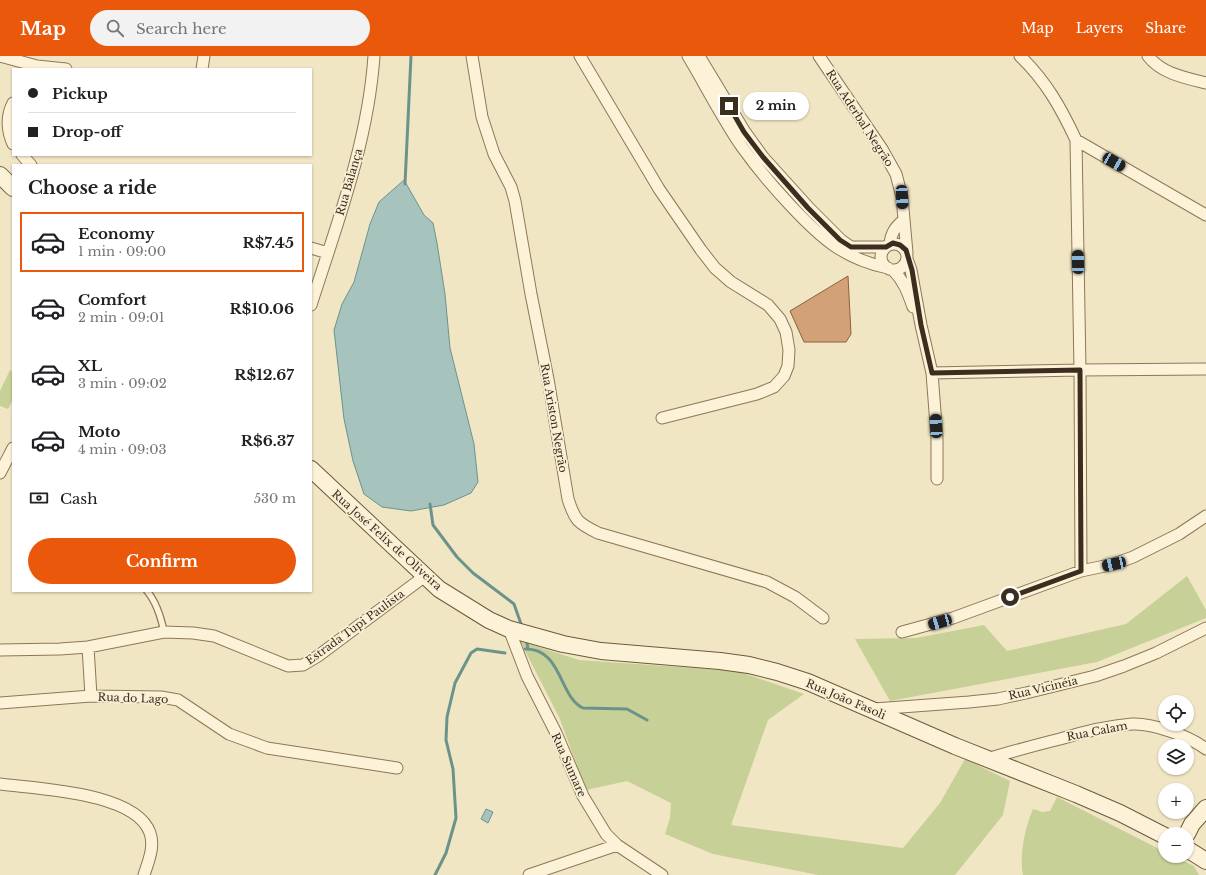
<!DOCTYPE html>
<meta charset="utf-8">
<style>
body{margin:0;font-family:"Libre Baskerville",serif;background:#f2f2f2;color:#202124;height:100vh;display:flex;flex-direction:column;font-size:15px;white-space:nowrap}
*{box-sizing:border-box;margin:0}
p{font-size:13px;color:#757577}
.icon{flex:none;width:22px;height:22px;fill:none;stroke:currentColor;stroke-width:2;stroke-linecap:round;stroke-linejoin:round}
.map{position:relative;flex:1;overflow:hidden}
.details{position:absolute;left:12px;top:108px;width:300px;height:428px;display:flex;flex-direction:column;background:#fff;border-radius:0px;box-shadow:0 1px 3px #0004}
.details>*{flex:none}
.guide{position:absolute;left:12px;top:12px;width:300px;height:88px;border-radius:0px;box-shadow:0 1px 3px #0004;display:grid;align-content:center;height:88px;padding:0 16px;background:#fff}
.controls{position:absolute;left:1158px;top:639px;display:grid;gap:8px}
.controls a{display:grid;place-items:center;width:36px;height:36px;border-radius:50%;background:#fff;box-shadow:0 1px 3px #0004;font-size:20px}
.end{position:absolute;width:18px;height:18px;margin:-9px;border:5px solid #3c2e1e;background:#fff;box-shadow:0 0 0 2px #fff}
.from{border-radius:50%}
.bubble{position:absolute;height:28px;border-radius:14px;background:#fff;box-shadow:0 1px 3px #0004;font-size:13px;font-weight:700;line-height:28px;text-align:center}
.car{position:absolute;width:12px;height:24px;margin:-12px -6px;border-radius:5px;box-shadow:0 0 3px 1px #0007;background:linear-gradient(#222 24%,#8ab4d8 0 40%,#222 0 76%,#8ab4d8 0 86%,#222 0)}
.guide b{display:flex;align-items:center;gap:14px;height:38px;font-size:15px}
.guide b+b{border-top:1px solid #e0e0e0}
.guide i{width:10px;height:10px;background:#202124}
ul{padding:0;list-style:none}
li{display:flex;align-items:center;gap:12px;height:60px;margin:0 8px 6px;padding:0 8px;border:2px solid transparent;border-radius:0px}
li div{flex:1}
li b{display:block;font-size:15px}
li em{font-style:normal;font-weight:700}
li.active{border-color:#ea580c}
li>.icon{width:36px;height:36px;stroke-width:1.5}
h2{padding:0 16px;font-size:18px;line-height:48px}
.pay{display:flex;align-items:center;gap:10px;height:44px;padding:0 16px;font-size:15px}
.pay p{margin-inline-start:auto}
.primary-button{display:flex;gap:8px;margin-top:auto;padding:8px 16px}
.primary-button a{flex:1;height:46px;border-radius:24px;background:#ea580c;color:#fff;font-size:16px;font-weight:700;line-height:46px;text-align:center}
header{display:flex;align-items:center;gap:24px;box-sizing:border-box;height:56px;padding:0 20px;background:#ea580c;color:#fff}
header strong{font-size:19px}
nav{display:flex;gap:22px;margin-inline-start:auto;font-size:14px}
.search{width:280px;height:36px;background:#f2f2f2;display:flex;align-items:center;gap:10px;box-sizing:border-box;padding:0 14px;border-radius:22px;color:#757577;font-size:15px}
.map>svg:first-child{display:block}
</style>
<header>
<strong>Map</strong>
<div class="search"><svg class="icon" aria-label="search" viewBox="0 0 24 24"><circle cx="10" cy="10" r="6"/><path d="M15 15l6 6"/></svg>Search here</div>
<nav><a>Map</a><a>Layers</a><a>Share</a></nav>
</header>
<div class="map">
<svg width="1206" height="819" viewBox="0 0 1206 819">
<rect width="100%" height="100%" fill="#f1e6c4"/>
<path fill="#c7d096" d="M10 314 13 316V343L8 353 0 350V335Z
M1187 520 1206 554V562L1097 606 890 645 855 583 916 582 984 569 1007 595 1126 568Z
M520 585 579 604 737 615 804 638 768 664 731 769 903 792 940 747 965 703 1010 725 1003 759 955 819H818L713 798 665 778 670 762 671 747 627 725 586 734 559 661Z
M1057 741 1165 796V800H1173L1194 810 1199 819H1023C1019 800 1025 771 1033 753L1042 756 1050 755Z"/>
<path fill="#a6c4bd" stroke="#6c938b" d="M404 124 424 159 433 167 437 187 445 238 450 292 474 388 478 426 471 437 444 449 411 455 382 451 364 438 353 405 344 363 334 274 342 248 354 226 370 168 379 146Z
M486 753 493 756 488 767 481 763Z"/>
<g fill="none" stroke-linecap="round" stroke-linejoin="round">
<path stroke="#6c938b" stroke-width="3" d="M405 128 411 0
M430 448 433 469 457 501 473 517 514 548 521 568
M527 587 528 593
M525 593C562 592 559 641 583 652L627 653 647 664
M435 819 446 797 456 762 453 713 446 684 447 661 455 627 471 597 477 593 505 597"/>
</g>
<path fill="#d2a177" stroke="#8e613d" d="M848 220 851 278 846 286H804L790 255Z"/>
<g fill="none" stroke-linecap="round" stroke-linejoin="round">
<g stroke="#8d7759" stroke-width="8">
<path id="lane" d="M147 535C157 547 161 561 164 576"/>
</g>
<g stroke="#8d7759" stroke-width="13">
<path id="street" d="M0 0 37 10 66 13
M472 0 482 61 494 98 511 131 515 145 531 238 548 323 568 443C575 465 578 467 598 477L767 526 795 541 823 562
M580 0 659 133 701 194 715 212 731 226 768 249 780 263 786 276 789 294 788 310 784 320 774 331 757 338 662 362
M688 0C706 30 722 62 742 91 757 112 773 131 791 150 821 182 844 203 888 212
M699 0 745 76 763 101 809 152 841 184 851 191H886
M819 0 882 93 896 118 902 141 907 197
M1020 0C1046 25 1061 52 1076 84L1080 314 1081 515
M1148 0C1162 18 1186 22 1206 27
M202 13 204 0
M13 47C6 60 7 75 13 88
M1076 84 1206 159
M22 99 31 109
M881 201a13 13 0 1 1 26 0a13 13 0 1 1-26 0Z
M890 188C891 177 895 171 904 164
M311 192 328 197
M907 203 911 214 921 269 932 317 937 382V423
M893 214C904 225 908 237 913 251
M311 249C337 168 368 86 374 0
M932 317 1080 314 1206 313
M0 417 13 392
M509 573 527 620 556 677 583 740 606 778 617 789 662 819
M902 576 953 562 1081 515 1114 508 1133 501 1179 478 1206 460
M88 591 91 640
M0 594 60 593 88 591 164 576 193 577 214 580 288 610 303 609 318 600 425 520
M0 647 91 640 161 641 178 644 229 678 267 692 397 712
M874 653 969 646 998 643 1026 637 1095 620 1124 610 1156 597 1206 572
M986 703C1011 696 1035 689 1060 683 1083 676 1107 670 1132 668 1153 667 1189 680 1206 693
M0 728C37 733 136 736 150 777 155 791 148 806 144 819
M529 819 617 789"/>
</g>
<g stroke="#6f583c" stroke-width="18">
<path id="secondary" d="M0 119 13 132
M311 413 439 533 489 564 509 573 563 588 601 595 720 605 749 609 777 616 808 626 955 690 1076 738 1120 757 1165 780
M1187 778 1192 768 1206 752
M1187 793 1206 805"/>
</g>
<use href="#lane" stroke="#fbf2d8" stroke-width="5.5"/>
<use href="#street" stroke="#fbf2d8" stroke-width="11"/>
<use href="#secondary" stroke="#fbf2d8" stroke-width="16"/>
</g>
<g fill="none" stroke-linecap="round" stroke-linejoin="round">
<path stroke="#3c2e1e" stroke-width="5" d="M729 50 744 76 763 101 808 152 840 184 851 191H886L893 187 900 189 906 194 912 214 921 269 932 317 1080 314 1081 515 1010 541"/>
</g>
<g text-anchor="middle" stroke-width="3.5" stroke-linejoin="round" paint-order="stroke">
<g font-size="11" fill="#3c2e1e" stroke="#f8efd4">
<text transform="translate(860 62) rotate(57)" y="4">Rua Aderbal Negrão</text>
<text transform="translate(349 126) rotate(-74)" y="4">Rua Balança</text>
<text transform="translate(554 362) rotate(80)" y="4">Rua Ariston Negrão</text>
<text transform="translate(387 484) rotate(42)" y="4">Rua José Felix de Oliveira</text>
<text transform="translate(355 571) rotate(-36)" y="4">Estrada Tupi Paulista</text>
<text transform="translate(1043 632) rotate(-13)" y="4">Rua Vicinéia</text>
<text transform="translate(133 642) rotate(2)" y="4">Rua do Lago</text>
<text transform="translate(846 643) rotate(23)" y="4">Rua João Fasoli</text>
<text transform="translate(1097 675) rotate(-11)" y="4">Rua Calam</text>
<text transform="translate(569 709) rotate(66)" y="4">Rua Sumare</text>
</g>
</g>
</svg>
<div class="controls">
<a><svg class="icon" aria-label="locate" viewBox="0 0 24 24"><circle cx="12" cy="12" r="6"/><path d="M12 2v4M12 18v4M2 12h4M18 12h4"/></svg></a>
<a><svg class="icon" aria-label="layers" viewBox="0 0 24 24"><path d="M12 4l9 5-9 5-9-5zM3 14l9 5 9-5"/></svg></a>
<a>+</a>
<a>−</a>
</div>
<i class="end from" style="left:1010px;top:541px"></i>
<i class="end" style="left:729px;top:50px"></i>
<div class="bubble" style="left:743px;top:36px;width:66px">2 min</div>
<i class="car" style="left:1114px;top:106px;rotate:120deg"></i>
<i class="car" style="left:902px;top:141px;rotate:177deg"></i>
<i class="car" style="left:1078px;top:206px;rotate:359deg"></i>
<i class="car" style="left:936px;top:370px;rotate:357deg"></i>
<i class="car" style="left:1114px;top:508px;rotate:258deg"></i>
<i class="car" style="left:940px;top:566px;rotate:254deg"></i>
<div class="guide">
<b><i class="from"></i>Pickup</b>
<b><i></i>Drop-off</b>
</div>
<section class="details">
<h2>Choose a ride</h2>
<ul>
<li class="active"><svg class="icon" aria-label="car" viewBox="0 0 24 24"><path d="M5 17H2v-5l4-1 3-4h7l3 4 3 1v5h-3M9 17h6M6 11h13"/><circle cx="7" cy="17" r="2"/><circle cx="17" cy="17" r="2"/></svg><div><b>Economy</b><p>1 min · 09:00</p></div><em>R$7.45</em></li>
<li><svg class="icon" aria-label="car" viewBox="0 0 24 24"><path d="M5 17H2v-5l4-1 3-4h7l3 4 3 1v5h-3M9 17h6M6 11h13"/><circle cx="7" cy="17" r="2"/><circle cx="17" cy="17" r="2"/></svg><div><b>Comfort</b><p>2 min · 09:01</p></div><em>R$10.06</em></li>
<li><svg class="icon" aria-label="car" viewBox="0 0 24 24"><path d="M5 17H2v-5l4-1 3-4h7l3 4 3 1v5h-3M9 17h6M6 11h13"/><circle cx="7" cy="17" r="2"/><circle cx="17" cy="17" r="2"/></svg><div><b>XL</b><p>3 min · 09:02</p></div><em>R$12.67</em></li>
<li><svg class="icon" aria-label="car" viewBox="0 0 24 24"><path d="M5 17H2v-5l4-1 3-4h7l3 4 3 1v5h-3M9 17h6M6 11h13"/><circle cx="7" cy="17" r="2"/><circle cx="17" cy="17" r="2"/></svg><div><b>Moto</b><p>4 min · 09:03</p></div><em>R$6.37</em></li>
</ul>
<div class="pay"><svg class="icon" aria-label="cash" viewBox="0 0 24 24"><path d="M3 7h18v10H3z"/><circle cx="12" cy="12" r="2"/></svg>Cash<p>530 m</p></div>
<div class="primary-button"><a>Confirm</a></div>
</section>
</div>
